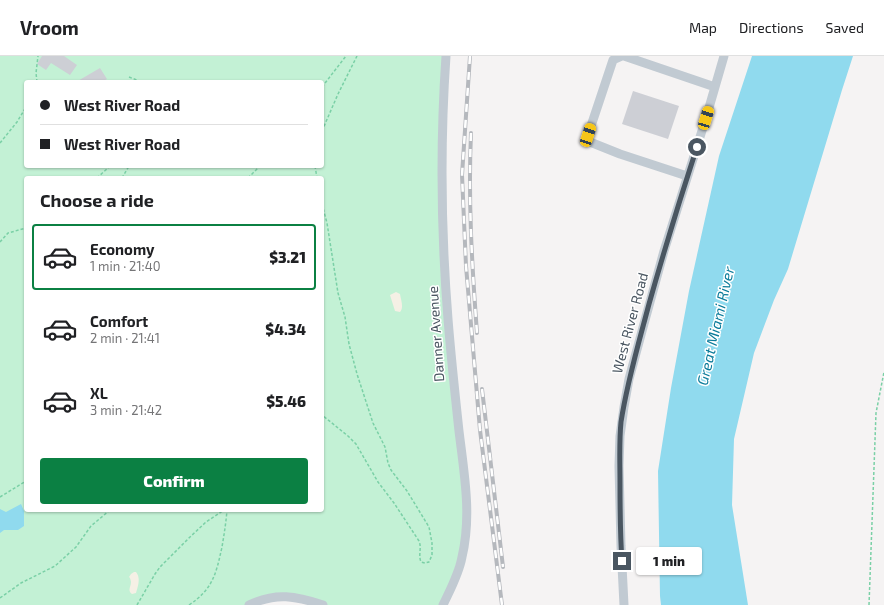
<!DOCTYPE html>
<meta charset="utf-8">
<style>
body{margin:0;font-family:"Exo 2",sans-serif;background:#f6f6f6;color:#202124;height:100vh;display:flex;flex-direction:column;font-size:15px;white-space:nowrap}
*{box-sizing:border-box;margin:0}
p{font-size:13px;color:#757577}
.icon{flex:none;width:22px;height:22px;fill:none;stroke:currentColor;stroke-width:2;stroke-linecap:round;stroke-linejoin:round}
.map{position:relative;flex:1;overflow:hidden}
.details{position:absolute;left:24px;top:120px;width:300px;height:336px;display:flex;flex-direction:column;background:#fff;border-radius:4px;box-shadow:0 1px 3px #0004}
.details>*{flex:none}
.top-card{position:absolute;left:24px;top:24px;width:300px;height:88px;border-radius:4px;box-shadow:0 1px 3px #0004;display:grid;align-content:center;height:88px;padding:0 16px;background:#fff}
.end{position:absolute;width:18px;height:18px;margin:-9px;border:5px solid #4a5661;background:#fff;box-shadow:0 0 0 2px #fff}
.from{border-radius:50%}
.bubble{position:absolute;height:28px;border-radius:4px;background:#fff;box-shadow:0 1px 3px #0004;font-size:13px;font-weight:800;line-height:28px;text-align:center}
.car{position:absolute;width:12px;height:24px;margin:-12px -6px;border-radius:5px;box-shadow:0 0 3px 1px #0007;background:linear-gradient(#f5c518 24%,#345 0 40%,#f5c518 0 76%,#345 0 86%,#f5c518 0)}
.top-card b{display:flex;align-items:center;gap:14px;height:38px;font-size:15px}
.top-card b+b{border-top:1px solid #e0e0e0}
.top-card i{width:10px;height:10px;background:#202124}
ul{padding:0;list-style:none}
li{display:flex;align-items:center;gap:12px;height:66px;margin:0 8px 6px;padding:0 8px;border:2px solid transparent;border-radius:4px}
li div{flex:1}
li b{display:block;font-size:15px}
li em{font-style:normal;font-weight:800}
li.current{border-color:#0b8043}
li>.icon{width:36px;height:36px;stroke-width:1.5}
h2{padding:0 16px;font-size:18px;line-height:48px}
.cta{display:flex;gap:8px;margin-top:auto;padding:8px 16px}
.cta a{flex:1;height:46px;border-radius:4px;background:#0b8043;color:#fff;font-size:16px;font-weight:800;line-height:46px;text-align:center}
header{display:flex;align-items:center;gap:24px;box-sizing:border-box;height:56px;padding:0 20px;background:#fff;border-bottom:1px solid #e0e0e0}
header strong{font-size:19px}
nav{display:flex;gap:22px;margin-inline-start:auto;font-size:14px}
.map>svg:first-child{display:block}
</style>
<header>
<strong>Vroom</strong>
<nav><a>Map</a><a>Directions</a><a>Saved</a></nav>
</header>
<div class="map">
<svg width="884" height="549" viewBox="0 0 884 549">
<rect width="100%" height="100%" fill="#f5f3f3"/>
<path fill="#c3f1d5" fill-rule="evenodd" d="M0 0H446L443 168 467 474 443 549H323L289 540 249 549H0ZM26 26H322V110H26ZM26 122H322V454H26Z"/>
<path fill="#f5f0e5" d="M396 236 400 238C401 244 404 252 400 256L395 255 390 239Z
M134 516H136C141 522 138 530 136 537L132 538C127 534 131 531 131 526 131 525 130 521 129 521L131 518Z"/>
<path fill="#90daee" d="M752 0H853L842 34 788 213 774 244 754 297 734 383 732 449 748 549H661L660 540 658 415 671 332 689 235 719 100Z
M21 448 24 455V470L18 474H4L0 477V453L6 456Z"/>
<path fill="#cdcfd5" d="M42 0H64L77 9 70 19 51 7 46 14 37 8Z
M100 12 107 23 102 26H76Z
M633 35 679 50 668 83 622 68Z"/>
<g fill="none" stroke-linecap="round" stroke-linejoin="round">
<path stroke="#7ad0a6" stroke-width="1.5" stroke-dasharray="3 2" stroke-linecap="butt" d="M129 21 142 26
M37 26 36 17 38 0
M322 31 346 0
M322 75 338 38 357 0
M0 87 17 66 26 51
M315 110 317 122
M97 122 110 110
M122 122 129 110
M248 122 260 110
M322 148 327 167 338 237 345 261 349 288 357 318 373 367 385 391 388 407 391 414 407 435 429 471 432 487V499L429 506 425 507 421 506C418 499 422 492 419 485L394 447 378 426 356 388 348 380 322 359
M0 186 8 177 26 172
M0 441 26 425
M0 542 21 527 55 510 76 491 91 470 110 454
M137 549 155 518 160 511 190 481 206 466 224 454
M189 549C213 533 216 518 222 491 224 479 226 467 227 454
M869 549 876 357 884 316"/>
<path stroke="#c1cad2" stroke-width="9" d="M622 0 613 4 588 79 590 86 620 98 687 120
M624 0 715 31
M249 549C276 536 296 540 323 549
M443 549C450 534 459 518 462 501 472 459 464 417 459 375 455 338 451 301 448 263 441 176 440 87 446 0
M624 549 621 490 619 410 620 380 624 351 629 323 642 275 664 195 706 62 724 0"/>
<g stroke="#b5b8bd" stroke-width="4">
<path id="rail" d="M470 0 462 119 466 210 480 374 502 549
M471 77C468 144 472 210 477 277
M482 333 503 511"/>
</g>
<use href="#rail" stroke="#fff" stroke-width="2.5" stroke-dasharray="8" stroke-linecap="butt"/>
</g>
<g fill="none" stroke-linecap="round" stroke-linejoin="round">
<path stroke="#4a5661" stroke-width="5" d="M622 505C620 478 620 452 620 426 620 406 619 386 621 366 627 326 639 286 649 248 664 195 680 143 697 91"/>
</g>
<g text-anchor="middle" stroke-width="3" stroke-linejoin="round" paint-order="stroke">
<g font-size="14" fill="#4a5661" stroke="#fff">
<text transform="translate(630 267) rotate(-75)" y="5">West River Road</text>
<text transform="translate(436 278) rotate(-94)" y="5">Danner Avenue</text>
</g>
<g font-size="15" font-style="italic" fill="#0c7c9b" stroke="#fff">
<text transform="translate(716 270) rotate(-77)" y="5">Great Miami River</text>
</g>
</g>
</svg>
<i class="end from" style="left:697px;top:91px"></i>
<i class="end" style="left:622px;top:505px"></i>
<div class="bubble" style="left:636px;top:491px;width:66px">1 min</div>
<i class="car" style="left:706px;top:62px;rotate:17deg"></i>
<i class="car" style="left:588px;top:79px;rotate:18deg"></i>
<div class="top-card">
<b><i class="from"></i>West River Road</b>
<b><i></i>West River Road</b>
</div>
<section class="details">
<h2>Choose a ride</h2>
<ul>
<li class="current"><svg class="icon" aria-label="car" viewBox="0 0 24 24"><path d="M5 17H2v-5l4-1 3-4h7l3 4 3 1v5h-3M9 17h6M6 11h13"/><circle cx="7" cy="17" r="2"/><circle cx="17" cy="17" r="2"/></svg><div><b>Economy</b><p>1 min · 21:40</p></div><em>$3.21</em></li>
<li><svg class="icon" aria-label="car" viewBox="0 0 24 24"><path d="M5 17H2v-5l4-1 3-4h7l3 4 3 1v5h-3M9 17h6M6 11h13"/><circle cx="7" cy="17" r="2"/><circle cx="17" cy="17" r="2"/></svg><div><b>Comfort</b><p>2 min · 21:41</p></div><em>$4.34</em></li>
<li><svg class="icon" aria-label="car" viewBox="0 0 24 24"><path d="M5 17H2v-5l4-1 3-4h7l3 4 3 1v5h-3M9 17h6M6 11h13"/><circle cx="7" cy="17" r="2"/><circle cx="17" cy="17" r="2"/></svg><div><b>XL</b><p>3 min · 21:42</p></div><em>$5.46</em></li>
</ul>
<div class="cta"><a>Confirm</a></div>
</section>
</div>
